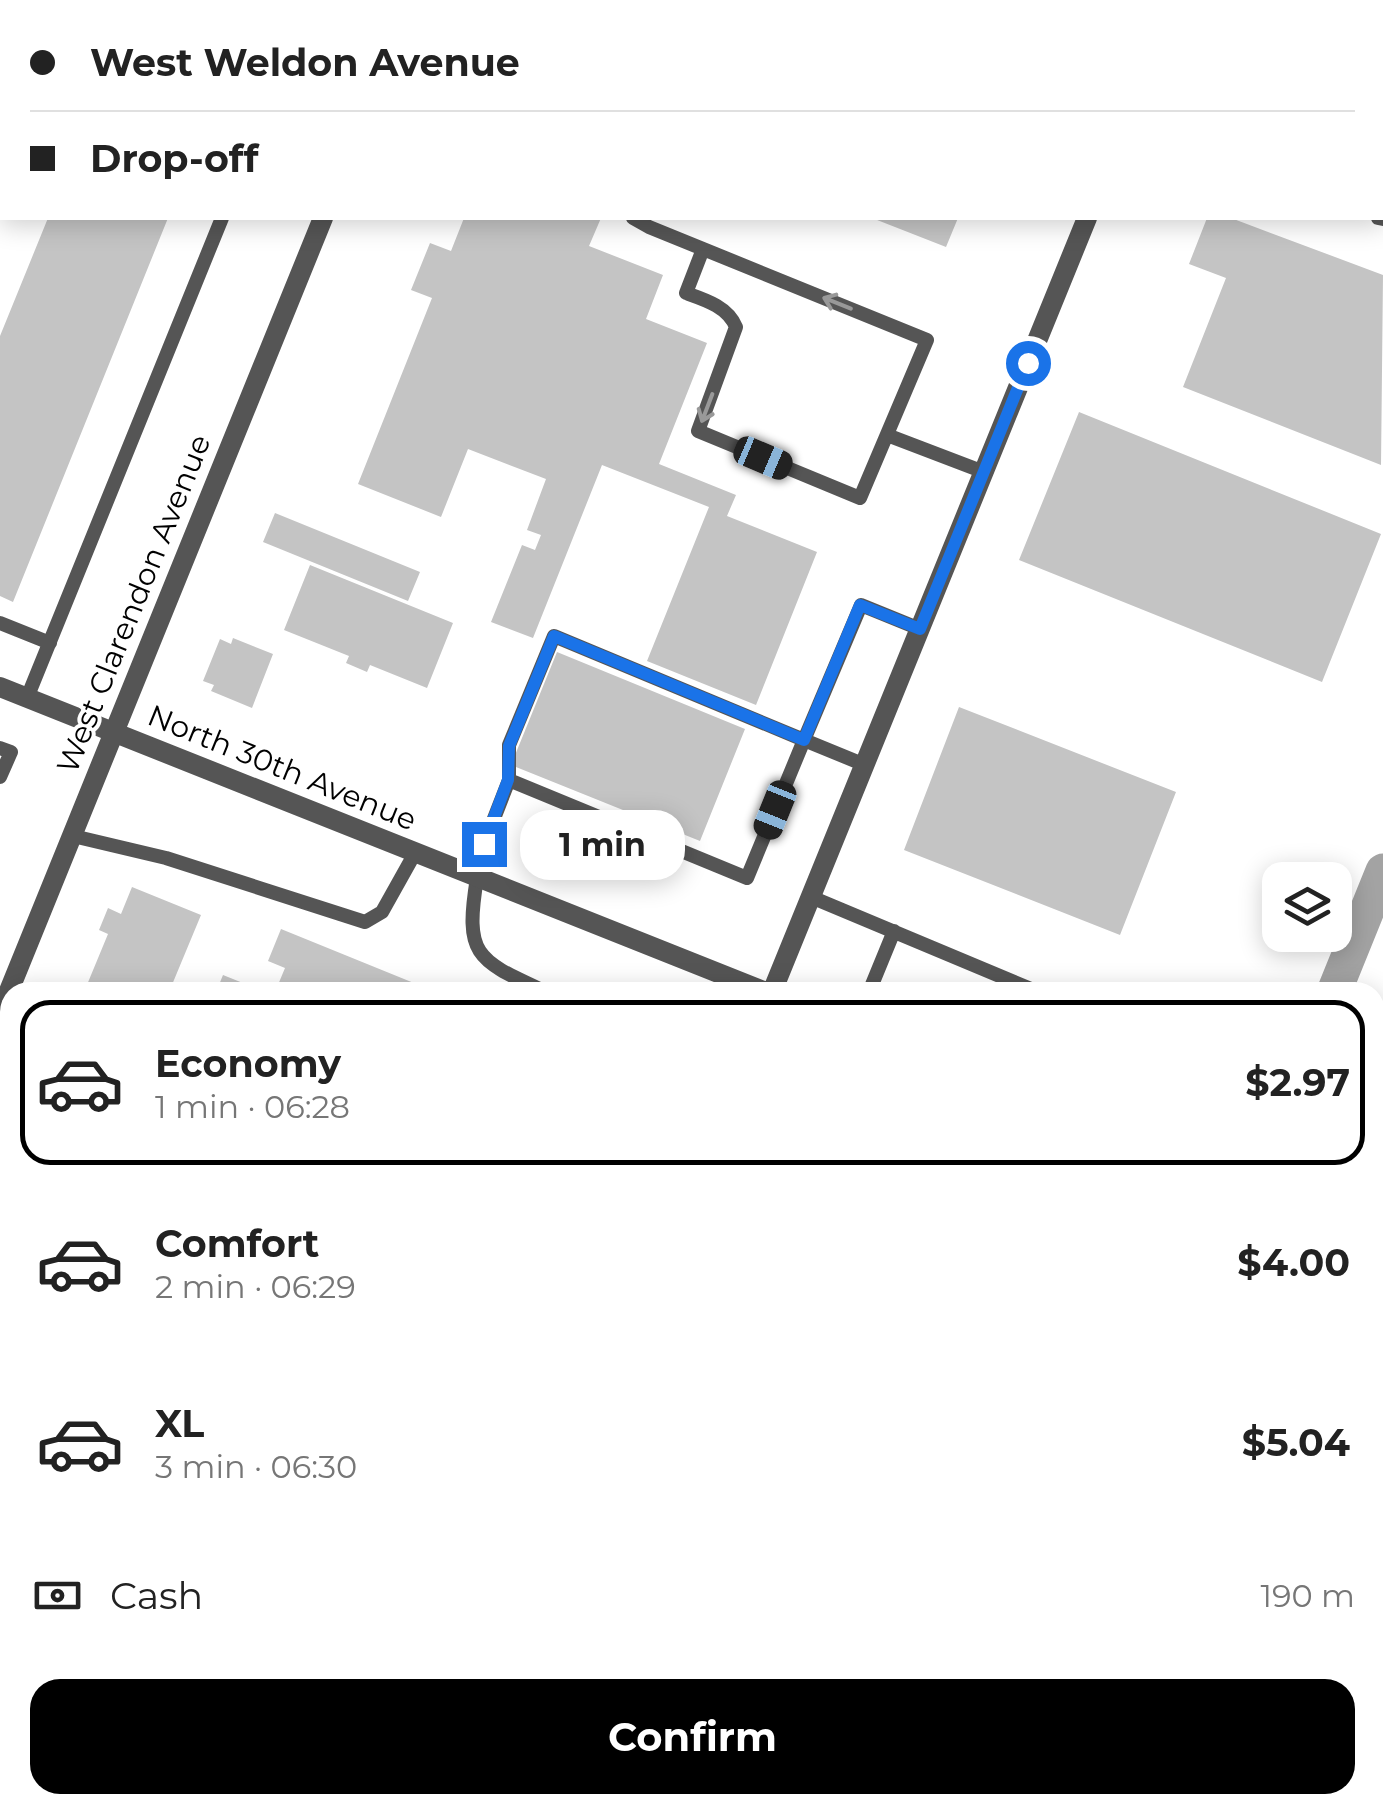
<!DOCTYPE html>
<meta charset="utf-8">
<style>
body{margin:0;font-family:Montserrat,sans-serif;background:#f2f2f2;color:#222;height:100vh;display:flex;flex-direction:column;font-size:38px;white-space:nowrap}
*{box-sizing:border-box;margin:0}
p{font-size:32px;color:#767676}
.icon{flex:none;width:55px;height:55px;fill:none;stroke:currentColor;stroke-width:2;stroke-linecap:round;stroke-linejoin:round}
.map{position:relative;flex:1;overflow:hidden}
.panel{position:absolute;left:0px;top:982px;width:1385px;height:832px;display:flex;flex-direction:column;background:#fff;border-radius:30px 30px 0 0;box-shadow:0 5px 25px #0003}
.panel>*{flex:none}
.hud{position:absolute;left:0px;top:0px;width:1385px;height:220px;box-shadow:0 5px 25px #0003;display:grid;align-content:center;height:220px;padding:0 30px;background:#fff}
.tools{position:absolute;left:1262px;top:862px;display:grid;gap:20px}
.tools a{display:grid;place-items:center;width:90px;height:90px;border-radius:20px;background:#fff;box-shadow:0 5px 25px #0003;font-size:50px}
.end{position:absolute;width:45px;height:45px;margin:-22px;border:12px solid #1a73e8;background:#fff;box-shadow:0 0 0 5px #fff}
.from{border-radius:50%}
.bubble{position:absolute;height:70px;border-radius:30px;background:#fff;box-shadow:0 5px 25px #0003;font-size:32px;font-weight:700;line-height:70px;text-align:center}
.car{position:absolute;width:30px;height:60px;margin:-30px -15px;border-radius:12px;box-shadow:0 0 8px 2px #0007;background:linear-gradient(#222 24%,#8ab4d8 0 40%,#222 0 76%,#8ab4d8 0 86%,#222 0)}
.hud b{display:flex;align-items:center;gap:35px;height:95px;font-size:38px}
.hud b+b{border-top:2px solid #e0e0e0}
.hud i{width:25px;height:25px;background:#222}
ul{padding:18px 0 0;list-style:none}
li{display:flex;align-items:center;gap:30px;height:165px;margin:0 20px 15px;padding:0 10px;border:5px solid transparent;border-radius:30px}
li div{flex:1}
li b{display:block;font-size:38px}
li em{font-style:normal;font-weight:700}
li.on{border-color:#000}
li>.icon{width:90px;height:90px;stroke-width:1.5}
.pay{display:flex;align-items:center;gap:25px;height:110px;padding:0 30px;font-size:38px}
.pay p{margin-inline-start:auto}
.action{display:flex;gap:20px;margin-top:auto;padding:20px 30px}
.action a{flex:1;height:115px;border-radius:30px;background:#000;color:#fff;font-size:40px;font-weight:700;line-height:115px;text-align:center}
.map>svg:first-child{display:block}
</style>
<div class="map">
<svg width="1383" height="1813" viewBox="0 0 1383 1813">
<rect width="100%" height="100%" fill="#fff"/>
<g fill="none" stroke-linecap="round" stroke-linejoin="round">
<path stroke="#a3a3a3" stroke-width="35" d="M1334 992 1383 871
M1194 1813 1195 1805"/>
</g>
<path fill="#c4c4c4" d="M48 218H168L13 602 0 596V336Z
M464 218H601L589 246 663 275 646 319 707 343 659 464 736 495 727 516 817 552 756 705 647 661 709 507 602 465 533 638 491 622 522 545 535 550 541 535 527 530 546 479 468 449 441 517 358 484 432 298 411 290 430 243 451 251Z
M872 218H958L946 247Z
M1207 218H1231L1383 275 1381 465 1183 387 1226 278 1189 264Z
M1079 412 1381 534 1322 682 1019 560Z
M275 513 420 572 408 601 263 542Z
M310 565 453 623 427 688 370 665 367 672 346 663 349 656 284 630Z
M233 638 273 654 252 708 211 691 214 685 203 681 220 639 231 644Z
M557 652 745 729 700 841 511 765Z
M959 707 1176 792 1120 935 904 850Z
M132 887 201 915 169 992H84L108 934 99 930 108 908 121 914Z
M281 929 436 992H275L285 968 268 961Z
M223 975 265 992H216Z
M0 1508 10 1512V1580L0 1576Z
M0 1682 10 1683V1805H40L39 1813H0Z
M190 1805H358V1813H190Z
M962 1805H1029L1028 1813H962Z
M1077 1805H1124V1813H1076Z"/>
<g fill="none" stroke-linecap="round" stroke-linejoin="round">
<path stroke="#777" stroke-width="6" stroke-dasharray="2.5 5" stroke-linecap="butt" d="M1375 1028 1383 1008
M1241 1813V1805"/>
<path stroke="#555" stroke-width="14" d="M229 0 235 2
M1271 0 1278 2
M1382 43H1383
M633 218 649 227 927 340 860 498 698 431 736 327C728 307 706 300 686 293L703 249
M1378 218 1383 219
M887 435 984 472
M0 623 50 643
M27 698 222 218
M0 748 11 752 0 777
M509 780V745L554 636 804 740 861 605 920 629
M73 836 166 858 365 922 382 912 415 853
M472 875 509 780 747 878 804 740 865 765
M477 878C464 957 477 960 546 992
M811 897 1038 992
M869 992 894 931
M0 1194 10 1198
M0 1452 10 1456
M1383 1574 1379 1578 1383 1616
M765 1813V1805"/>
<path stroke="#555" stroke-width="20" d="M410 2 411 0
M1175 2 1176 0
M0 687 766 992
M772 992 1087 218
M0 1013 323 218
M1375 1220 1383 1191
M661 1813 662 1805
M1303 1813V1805"/>
</g>
<defs><path id="oneway-shaft" d="M-6 0H5M1.5-3L5.5 0L1.5 3" fill="none" stroke-width="1.6" stroke-linecap="round" stroke-linejoin="round" transform="scale(2.5)"/></defs>
<g stroke="#999">
<use href="#oneway-shaft" transform="translate(837 303) rotate(-158)"/>
<use href="#oneway-shaft" transform="translate(707 408) rotate(111)"/>
</g>
<g fill="none" stroke-linecap="round" stroke-linejoin="round">
<path stroke="#1a73e8" stroke-width="12" d="M484 844 508 780 509 746 554 636 804 740 860 605 920 629 1028 363"/>
</g>
<g text-anchor="middle" stroke-width="8" stroke-linejoin="round" paint-order="stroke">
<g font-size="30" fill="#000" stroke="#fff">
<text transform="translate(134 604) rotate(-68)" y="10">West Clarendon Avenue</text>
<text transform="translate(282 768) rotate(22)" y="10">North 30th Avenue</text>
</g>
</g>
</svg>
<div class="tools">
<a><svg class="icon" aria-label="layers" viewBox="0 0 24 24"><path d="M12 4l9 5-9 5-9-5zM3 14l9 5 9-5"/></svg></a>
</div>
<i class="end from" style="left:1028px;top:363px"></i>
<i class="end" style="left:484px;top:844px"></i>
<div class="bubble" style="left:520px;top:810px;width:165px">1 min</div>
<i class="car" style="left:763px;top:458px;rotate:113deg"></i>
<i class="car" style="left:775px;top:810px;rotate:202deg"></i>
<div class="hud">
<b><i class="from"></i>West Weldon Avenue</b>
<b><i></i>Drop-off</b>
</div>
<section class="panel">
<ul>
<li class="on"><svg class="icon" aria-label="car" viewBox="0 0 24 24"><path d="M5 17H2v-5l4-1 3-4h7l3 4 3 1v5h-3M9 17h6M6 11h13"/><circle cx="7" cy="17" r="2"/><circle cx="17" cy="17" r="2"/></svg><div><b>Economy</b><p>1 min · 06:28</p></div><em>$2.97</em></li>
<li><svg class="icon" aria-label="car" viewBox="0 0 24 24"><path d="M5 17H2v-5l4-1 3-4h7l3 4 3 1v5h-3M9 17h6M6 11h13"/><circle cx="7" cy="17" r="2"/><circle cx="17" cy="17" r="2"/></svg><div><b>Comfort</b><p>2 min · 06:29</p></div><em>$4.00</em></li>
<li><svg class="icon" aria-label="car" viewBox="0 0 24 24"><path d="M5 17H2v-5l4-1 3-4h7l3 4 3 1v5h-3M9 17h6M6 11h13"/><circle cx="7" cy="17" r="2"/><circle cx="17" cy="17" r="2"/></svg><div><b>XL</b><p>3 min · 06:30</p></div><em>$5.04</em></li>
</ul>
<div class="pay"><svg class="icon" aria-label="cash" viewBox="0 0 24 24"><path d="M3 7h18v10H3z"/><circle cx="12" cy="12" r="2"/></svg>Cash<p>190 m</p></div>
<div class="action"><a>Confirm</a></div>
</section>
</div>
